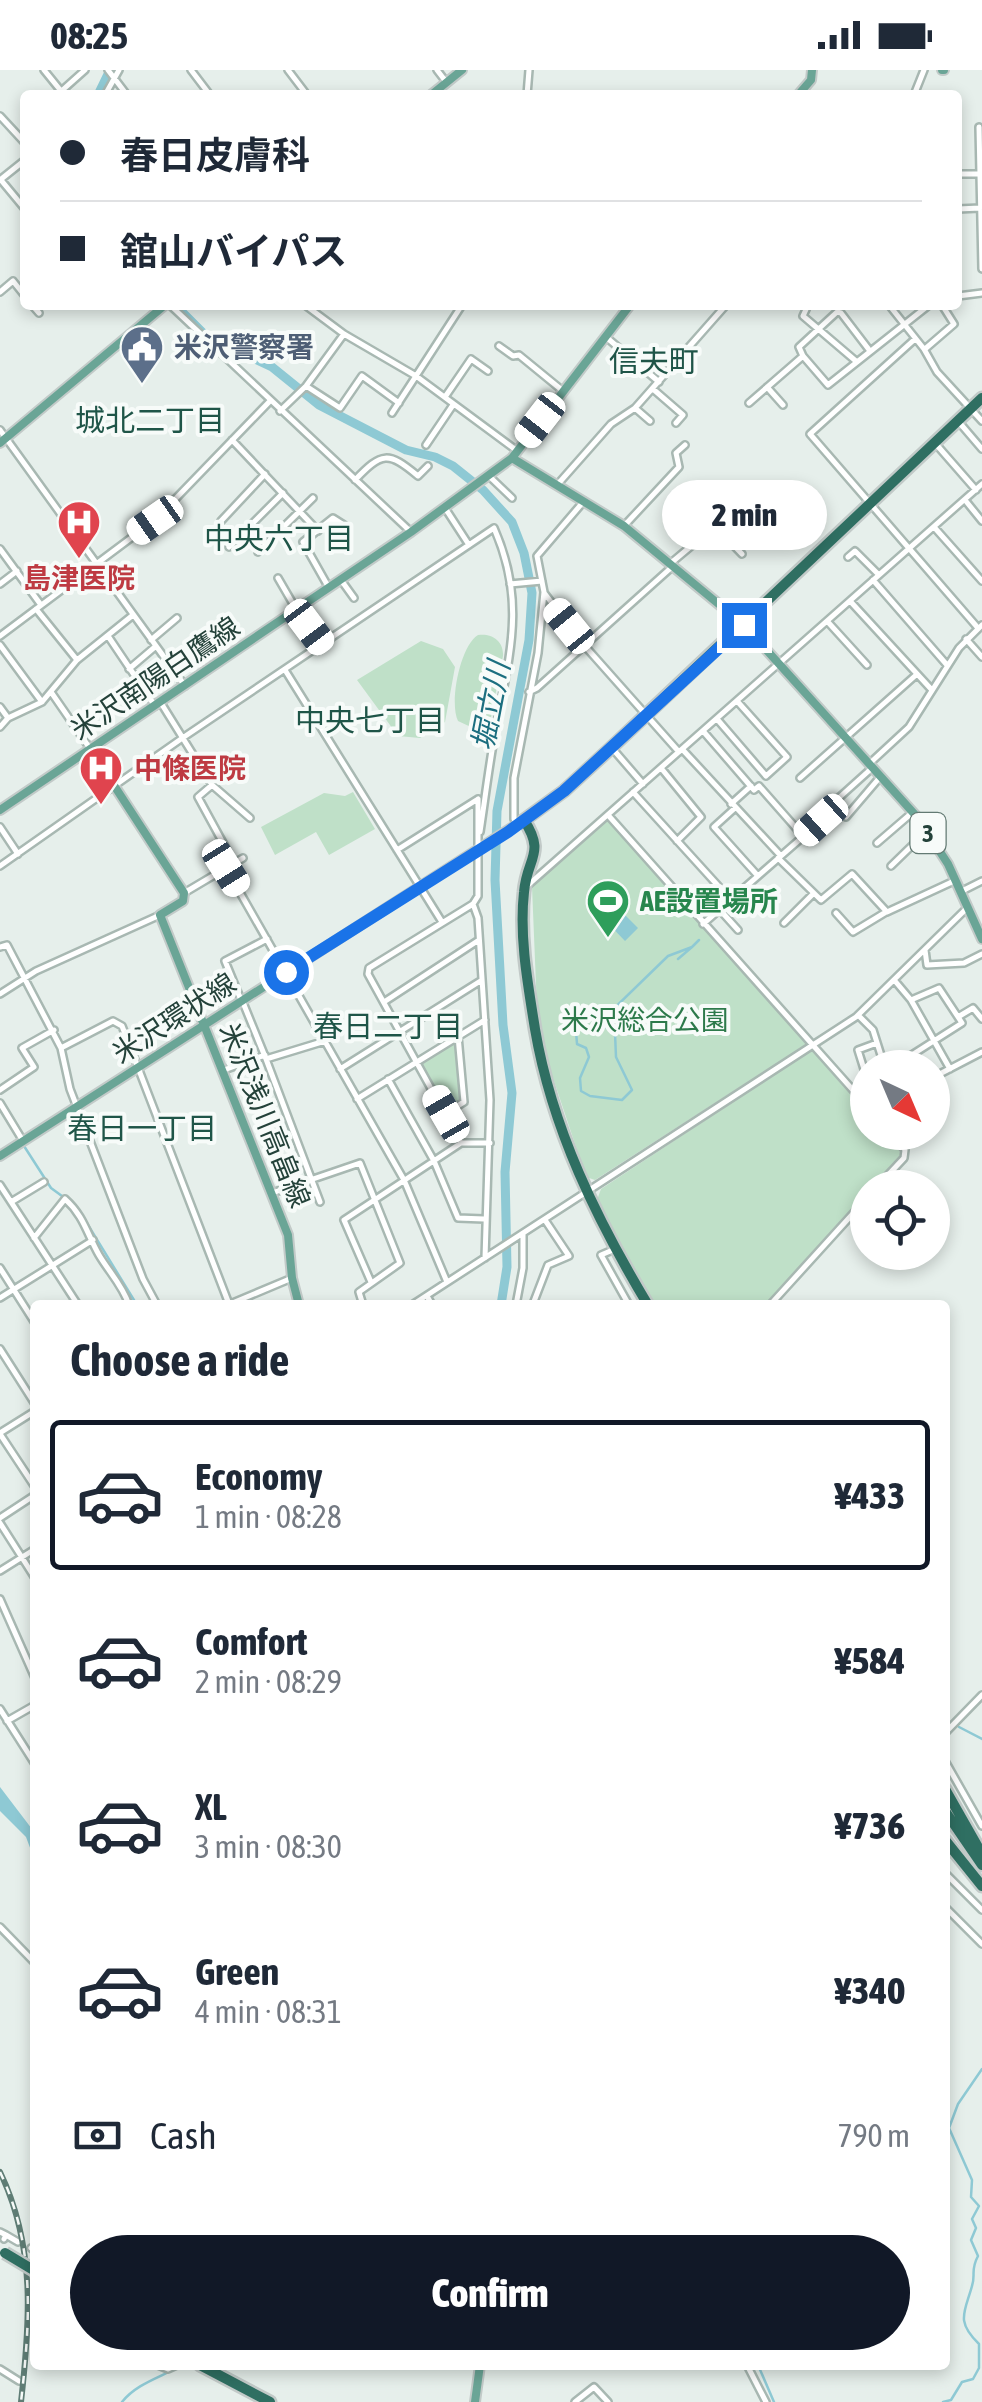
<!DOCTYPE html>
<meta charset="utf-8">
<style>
body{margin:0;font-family:"Asap Condensed","Noto Sans JP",sans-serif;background:#f6f6f7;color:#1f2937;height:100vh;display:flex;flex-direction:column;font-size:38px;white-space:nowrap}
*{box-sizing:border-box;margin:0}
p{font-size:32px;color:#747a83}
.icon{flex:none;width:55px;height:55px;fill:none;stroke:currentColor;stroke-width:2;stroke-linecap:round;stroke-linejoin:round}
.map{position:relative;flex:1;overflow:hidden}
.drawer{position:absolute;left:30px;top:1230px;width:920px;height:1070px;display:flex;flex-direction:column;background:#fff;border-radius:10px;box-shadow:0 5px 15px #0003}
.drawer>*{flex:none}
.top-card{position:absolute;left:20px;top:20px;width:942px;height:220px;border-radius:10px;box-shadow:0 5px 15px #0003;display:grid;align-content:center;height:220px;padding:0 40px;background:#fff}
.needle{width:65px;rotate:136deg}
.tools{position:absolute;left:850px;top:980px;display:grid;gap:20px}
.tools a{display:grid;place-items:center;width:100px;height:100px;border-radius:50%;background:#fff;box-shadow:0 5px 15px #0003;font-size:50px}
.end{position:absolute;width:45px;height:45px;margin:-22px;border:12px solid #1a73e8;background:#fff;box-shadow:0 0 0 5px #fff}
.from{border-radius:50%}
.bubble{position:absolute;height:70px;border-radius:35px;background:#fff;box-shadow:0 5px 15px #0003;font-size:32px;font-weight:800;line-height:70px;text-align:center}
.car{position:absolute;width:30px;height:60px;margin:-30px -15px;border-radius:12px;box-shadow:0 0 8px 2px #0007;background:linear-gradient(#fff 24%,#345 0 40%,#fff 0 76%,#345 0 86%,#fff 0)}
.top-card b{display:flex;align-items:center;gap:35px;height:95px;font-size:38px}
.top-card b+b{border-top:2px solid #e0e1e3}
.top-card i{width:25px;height:25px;background:#1f2937}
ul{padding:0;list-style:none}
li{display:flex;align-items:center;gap:30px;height:150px;margin:0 20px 15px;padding:0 20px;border:5px solid transparent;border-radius:10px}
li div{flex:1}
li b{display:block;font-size:38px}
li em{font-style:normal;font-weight:800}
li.current{border-color:#111827}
li>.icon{width:90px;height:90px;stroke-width:1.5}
h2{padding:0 40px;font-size:45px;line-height:120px}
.pay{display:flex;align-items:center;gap:25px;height:110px;padding:0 40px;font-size:38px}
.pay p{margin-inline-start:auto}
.action{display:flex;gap:20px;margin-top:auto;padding:20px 40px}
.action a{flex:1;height:115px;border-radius:60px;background:#111827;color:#fff;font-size:40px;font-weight:800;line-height:115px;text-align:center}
.status{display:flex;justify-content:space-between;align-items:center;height:70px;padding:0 50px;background:#fff;direction:ltr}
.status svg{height:28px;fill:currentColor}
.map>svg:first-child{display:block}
</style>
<div class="status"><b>08:25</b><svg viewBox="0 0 49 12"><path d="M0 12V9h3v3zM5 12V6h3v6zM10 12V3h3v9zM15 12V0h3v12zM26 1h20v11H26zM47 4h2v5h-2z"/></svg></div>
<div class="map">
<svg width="982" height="2332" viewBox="0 0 982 2332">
<rect width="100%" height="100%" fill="#e6efeb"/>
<path fill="#bfe0c8" d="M478 565C492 563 504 571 503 586L491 647 473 658 458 651C449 633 460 576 478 565Z
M421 571 443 579 455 597 445 652 420 668 398 666 357 610Z
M353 722 375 759 329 785 316 762 275 785 261 757 324 723 345 726Z
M608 749 807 974 595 1110 586 1107 538 963 532 817Z
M456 971 463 1031 445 1039 421 993Z
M812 980 867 1041 868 1062 887 1063 903 1081 902 1086 874 1117 868 1118 867 1125 768 1235H655L597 1130 601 1119Z"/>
<path fill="#8ec9d4" d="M612 832 638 858 625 871 600 845Z
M0 1717 35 1763V1791L26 1767 0 1741Z"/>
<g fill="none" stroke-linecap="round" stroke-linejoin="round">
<path stroke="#8ec9d4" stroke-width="2.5" d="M678 889 692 877
M576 961 577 974 586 978 589 987 580 1008 581 1021 590 1026 622 1030 632 1020 616 987 615 963 599 953 668 886 692 877 699 870
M15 1062 51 1118 77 1137 137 1235
M959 1657 982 1669
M758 2295 774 2332
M122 2332C137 2313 162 2307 182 2295
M943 2332 951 2330 962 2312 973 2309 979 2298V2274C955 2251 965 2242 972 2216 976 2204 970 2201 978 2186L971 2170 976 2158 972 2149 979 2136 971 2127 972 2110 949 2058 958 2034 982 1999"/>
<path stroke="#8ec9d4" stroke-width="9" d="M98 25 110 0
M175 235 205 265 272 297 319 335 406 380 435 387 453 396 483 420 512 452 524 483 532 523 529 570 497 741 495 810 503 955 512 1023 505 1102 507 1197 501 1235"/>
<g stroke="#a8b8b2" stroke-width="10">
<path id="minor" d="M44 0 61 21
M108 0 127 25
M191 0 210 25
M288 0 307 25
M437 0 447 13
M57 25 85 0
M105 25 119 0
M527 25 529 0
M914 25 924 0
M0 46 25 73
M979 57 982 199
M958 104H979
M0 110 25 90
M1 110 25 139
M958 139 980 138
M0 222 13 211 25 226
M958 226 982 223
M32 235 39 243
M170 235 411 462
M305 235 344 264 416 306 516 380
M808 235 803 246 857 292
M889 235 924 279 937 302 982 351
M606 267 659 312
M915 269 810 364 978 558
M499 276 513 286 519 285 563 321
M925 279 954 254 942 235
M803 286 828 315 929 235
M306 316 340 338 362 306 399 333
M767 317 783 335
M653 319 683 345 676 353
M445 327 471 289 488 301
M749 333 803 286 799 277 837 242 841 243 870 281
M635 338 650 351
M280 341 306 316 344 264
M392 343 462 235
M958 351 982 379
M0 360 185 616
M232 370 318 461
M935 373 976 420
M426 375 453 335
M489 406 512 428
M355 410C382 382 388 381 418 406L428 396
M558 414 611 354 635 338 726 235
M965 430 982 451
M445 438 469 475
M221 451 265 404
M624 456 679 397 676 383 685 375
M934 457 982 511
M733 475 753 458
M229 477 283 423
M0 479 41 535
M258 482 313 428
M848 487 855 481 879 505
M671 493 715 456 742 484
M278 508 296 539 322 575
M341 510 354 528
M873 510 947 595
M0 514 17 501
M510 514 542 511
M329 518 303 472 333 448 344 455
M545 524 584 575 679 682
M850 531 931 619
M36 539 77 590
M827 551 867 595
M0 566 155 450 270 331
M108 566 155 636
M966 569 982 587
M151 570 177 548
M0 575 42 632
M129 599 156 576
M285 600 442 852
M51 622 91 680
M529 622 537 618 673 496
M161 633 212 715 250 748
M0 637 8 648
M717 649 766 706 787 687 737 631
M0 657 8 648 42 632 77 590 133 545
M703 661 754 720 759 716 803 766
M612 678 643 714
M682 679 781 786
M869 694 909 657 959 578 982 555
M661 698 701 747 677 771
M800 708 916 605
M212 715 198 727 234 793
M633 722 731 830
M731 734 751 716
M735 738 714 757 758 806
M608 745 868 1037
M846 747 881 706
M517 755 514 749V708L538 583 544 522 537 486 584 431
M0 757 18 784
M877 773 913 742
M397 780 478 729
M778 788 821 830 852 804 887 842 954 811
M0 796 181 669 494 458C527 533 509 586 495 663 489 696 485 729 480 762
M891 796 927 761
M226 798 404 1110 447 1212
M527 816 982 414
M960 822 982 811
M184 823 243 788
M473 834 478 848 490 1030 485 1188
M720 840 738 860
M836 843 853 862 886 842
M784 853 813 824
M703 854 821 751 832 734 872 698
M0 877 7 875 61 978 70 1019 143 1209 157 1235
M925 880 927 895 964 893 982 884
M895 911 911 930 950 999
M0 924 36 901 160 845
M241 930 225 891 267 869
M242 930 266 989 325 971
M384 932 479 870
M858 945 873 960 885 998
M958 947 973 938 982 949
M61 978 113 951 122 956 229 1234
M907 988 962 953 939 918 911 930
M266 989 320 1132
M340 999 482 910
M224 1000 265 985
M932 1008 982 982
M388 1009 434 1091 458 1148 484 1149
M868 1012 858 980 877 973
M0 1020 34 997 22 978 54 960
M357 1029 485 950
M0 1033 23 1071
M446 1043 464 1032 458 966
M461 1073 368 904 369 898 473 834 478 826V729
M0 1115 78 1235
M876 1118 904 1088 905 1080 890 1062
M272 1123 360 1093 400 1193 359 1222 363 1235
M11 1132 44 1112
M34 1168 65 1129C84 1146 87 1164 99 1185 109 1202 123 1216 129 1235
M615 1179 601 1185 629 1235
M0 1198 35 1253
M371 1212 344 1150 461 1073H490
M427 1226 432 1235
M0 1228 93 1170
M230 1234 292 1208
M533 1234 548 1195 569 1186 545 1150
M412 1235 856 947 966 839
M516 1235 523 1198V1164
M770 1235 868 1127
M0 1279 35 1334
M0 1363 35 1341
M0 1364 35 1417
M0 1448 35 1425
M0 1453 35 1508
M0 1501 35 1479
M0 1529 35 1608
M0 1639 35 1694
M7 1651 35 1635
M945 1663 982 1625
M945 1691 982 1756
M945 1803 982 1840
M945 1837 982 1874
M0 1857 35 1893
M0 2162 6 2165 4 2169
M6 2165 18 2172
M31 2178 35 2181
M158 2295 168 2299 177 2295
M747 2295 766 2332
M0 2299 19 2311
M575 2332 594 2317 608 2332"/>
</g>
<g stroke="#c2cac8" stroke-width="12">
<path id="major" d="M942 0H944
M431 25 462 0
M798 25 811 10 812 0
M0 373 165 235
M512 388 624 456 744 555 918 748 948 794 982 869
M91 680 184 823 183 831 160 845 288 1165 292 1208 299 1235
M0 740 411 462 512 388 630 235
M0 1086 524 750
M475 2332 480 2295"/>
</g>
<g stroke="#c2cac8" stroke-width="15">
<path id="highway" d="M648 1235C597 1150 552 1059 535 959 528 915 519 867 524 822 527 787 546 784 524 750L564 721 612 677 982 328
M945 1719 982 1784
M945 1741 982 1795
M945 1770 982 1816
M200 2295 270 2332"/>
</g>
<use href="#minor" stroke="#fff" stroke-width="5"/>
<use href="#major" stroke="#6aa596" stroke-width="8"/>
<use href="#highway" stroke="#2f6f62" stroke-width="10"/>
<g stroke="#5f7d75" stroke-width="6">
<path id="rail" d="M0 2102C36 2177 30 2252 21 2332"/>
</g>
<use href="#rail" stroke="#f7fbf9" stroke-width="2.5" stroke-dasharray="8" stroke-linecap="butt"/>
<g stroke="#c2cac8" stroke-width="15" stroke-linecap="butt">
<path id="highway-bridge" d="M5 2183 35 2201"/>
</g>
<use href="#highway-bridge" stroke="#2f6f62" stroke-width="10"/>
</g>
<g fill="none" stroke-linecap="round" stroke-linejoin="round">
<path stroke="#1a73e8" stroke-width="12" d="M286 902 508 762 564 721 744 555"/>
</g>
<defs>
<g id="civic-pin" transform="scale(2.25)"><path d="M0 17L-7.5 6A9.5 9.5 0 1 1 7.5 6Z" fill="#5c6f8a" stroke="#f7fbf9"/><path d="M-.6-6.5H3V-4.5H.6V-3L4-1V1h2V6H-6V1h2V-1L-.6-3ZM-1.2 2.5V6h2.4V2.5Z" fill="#fff"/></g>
<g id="hospital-pin" transform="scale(2.25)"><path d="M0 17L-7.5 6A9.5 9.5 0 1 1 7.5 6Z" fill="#e0444e" stroke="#f7fbf9"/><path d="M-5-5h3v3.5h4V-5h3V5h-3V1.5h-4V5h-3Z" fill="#fff"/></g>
<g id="stadium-pin" transform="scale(2.25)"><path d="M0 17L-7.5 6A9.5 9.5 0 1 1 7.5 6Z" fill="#2e9e5b" stroke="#f7fbf9"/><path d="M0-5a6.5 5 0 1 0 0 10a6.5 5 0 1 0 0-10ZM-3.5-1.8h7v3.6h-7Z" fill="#fff"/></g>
</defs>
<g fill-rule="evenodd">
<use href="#civic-pin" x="142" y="277"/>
<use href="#hospital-pin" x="79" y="452"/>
<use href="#hospital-pin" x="101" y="698"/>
<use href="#stadium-pin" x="608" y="831"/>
</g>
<g text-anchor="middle" stroke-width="8" stroke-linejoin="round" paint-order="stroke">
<rect fill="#f7fbf9" stroke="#637a73" stroke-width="2.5" x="910.5" y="743" width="35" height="40" rx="8"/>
<g font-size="25" font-weight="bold" fill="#24423a">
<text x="928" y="772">3</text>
</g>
<g font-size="28" font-weight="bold" fill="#4e5e75" stroke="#f7fbf9" text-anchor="start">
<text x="174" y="287">米沢警察署</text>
</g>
<g font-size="28" font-weight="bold" fill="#be3a42" stroke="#f7fbf9">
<text x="79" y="518">島津医院</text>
<text x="134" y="708" text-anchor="start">中條医院</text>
</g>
<g font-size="28" fill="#24423a" stroke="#f7fbf9">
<text transform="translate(155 608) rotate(-34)" y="10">米沢南陽白鷹線</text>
<text transform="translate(174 948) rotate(-33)" y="10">米沢環状線</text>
<text transform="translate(265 1045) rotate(68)" y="10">米沢浅川高畠線</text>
</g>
<g font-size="28" font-weight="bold" fill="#27864d" stroke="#f7fbf9" text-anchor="start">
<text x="640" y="841">AE設置場所</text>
</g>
<g font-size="28" fill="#2d7a4b" stroke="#f7fbf9">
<text x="645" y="960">米沢総合公園</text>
</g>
<g font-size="30" fill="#1f5548" stroke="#f7fbf9">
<text x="654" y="302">信夫町</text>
<text x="150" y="361">城北二丁目</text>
<text x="279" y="479">中央六丁目</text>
<text x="370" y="661">中央七丁目</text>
<text x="388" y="967">春日二丁目</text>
<text x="142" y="1069">春日一丁目</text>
</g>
<g font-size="30" font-style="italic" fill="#1c6f80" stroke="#f7fbf9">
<text transform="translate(491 636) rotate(-79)" y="10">堀立川</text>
</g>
</g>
</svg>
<div class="tools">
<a><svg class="needle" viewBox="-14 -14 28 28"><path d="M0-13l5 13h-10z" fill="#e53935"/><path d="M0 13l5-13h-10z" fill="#747a83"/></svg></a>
<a><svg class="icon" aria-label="locate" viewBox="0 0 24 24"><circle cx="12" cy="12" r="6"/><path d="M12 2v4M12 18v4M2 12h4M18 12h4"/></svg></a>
</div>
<i class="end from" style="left:286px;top:902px"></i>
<i class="end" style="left:744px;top:555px"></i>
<div class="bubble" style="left:662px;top:410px;width:165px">2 min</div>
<i class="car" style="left:540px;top:350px;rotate:218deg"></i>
<i class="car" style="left:155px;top:450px;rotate:235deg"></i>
<i class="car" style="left:569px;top:556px;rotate:321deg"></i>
<i class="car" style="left:309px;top:557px;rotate:143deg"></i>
<i class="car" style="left:821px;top:750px;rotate:228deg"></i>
<i class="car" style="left:226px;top:798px;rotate:148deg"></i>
<i class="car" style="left:446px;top:1044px;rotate:330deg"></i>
<div class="top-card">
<b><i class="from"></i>春日皮膚科</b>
<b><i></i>舘山バイパス</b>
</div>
<section class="drawer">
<h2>Choose a ride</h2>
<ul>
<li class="current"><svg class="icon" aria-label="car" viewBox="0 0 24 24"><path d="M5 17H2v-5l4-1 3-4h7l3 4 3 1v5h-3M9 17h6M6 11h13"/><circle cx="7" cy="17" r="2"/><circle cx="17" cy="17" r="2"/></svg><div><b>Economy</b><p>1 min · 08:28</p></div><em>¥433</em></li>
<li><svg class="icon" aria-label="car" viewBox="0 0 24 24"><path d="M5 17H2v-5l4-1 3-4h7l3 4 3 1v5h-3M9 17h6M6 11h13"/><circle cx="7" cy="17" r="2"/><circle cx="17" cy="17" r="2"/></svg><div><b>Comfort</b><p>2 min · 08:29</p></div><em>¥584</em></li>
<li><svg class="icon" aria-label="car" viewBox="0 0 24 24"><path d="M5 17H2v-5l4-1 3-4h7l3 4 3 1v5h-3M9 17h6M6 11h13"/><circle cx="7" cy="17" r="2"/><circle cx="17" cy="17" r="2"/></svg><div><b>XL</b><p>3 min · 08:30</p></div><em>¥736</em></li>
<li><svg class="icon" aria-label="car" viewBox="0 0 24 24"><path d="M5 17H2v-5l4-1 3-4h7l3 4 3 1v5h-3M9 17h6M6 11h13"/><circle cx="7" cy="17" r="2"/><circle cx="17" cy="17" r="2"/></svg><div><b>Green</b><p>4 min · 08:31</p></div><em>¥340</em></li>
</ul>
<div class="pay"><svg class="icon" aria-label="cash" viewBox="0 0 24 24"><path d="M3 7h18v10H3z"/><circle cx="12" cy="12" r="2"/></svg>Cash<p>790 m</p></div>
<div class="action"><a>Confirm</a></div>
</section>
</div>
